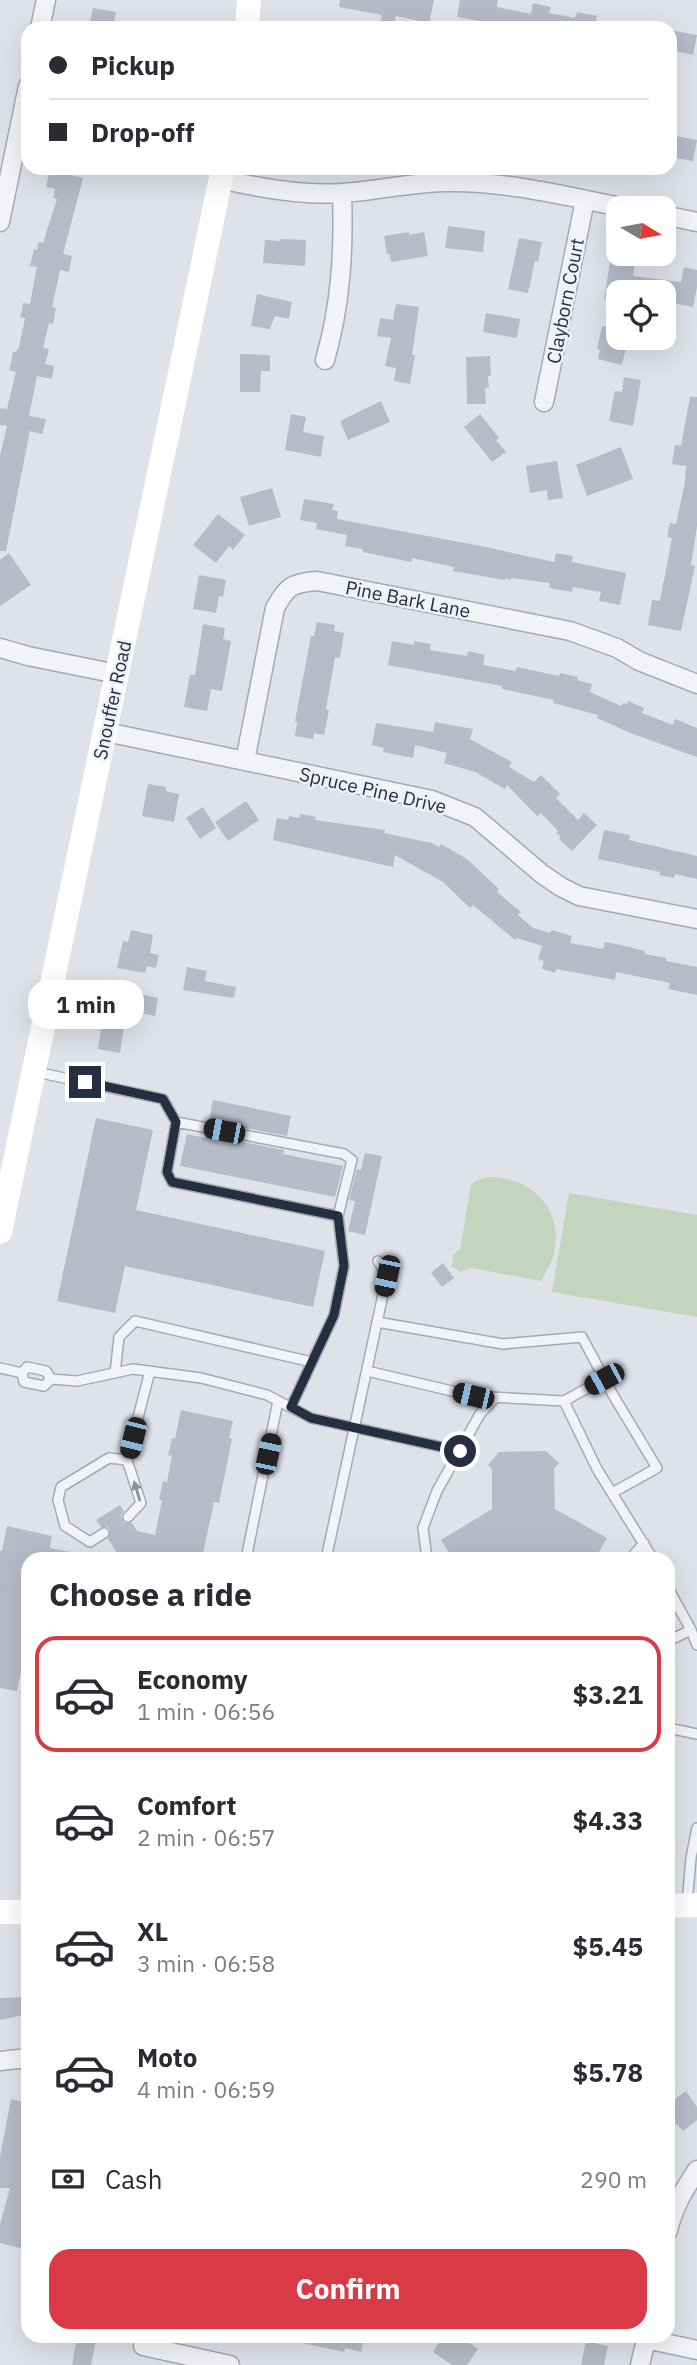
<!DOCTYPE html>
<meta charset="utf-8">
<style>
body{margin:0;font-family:"IBM Plex Sans",sans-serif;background:#f2f2f3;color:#2b2b33;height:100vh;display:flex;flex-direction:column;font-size:26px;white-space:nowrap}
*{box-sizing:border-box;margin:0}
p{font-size:23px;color:#7c7c81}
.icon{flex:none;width:38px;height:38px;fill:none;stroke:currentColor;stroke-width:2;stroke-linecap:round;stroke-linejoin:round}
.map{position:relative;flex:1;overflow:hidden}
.drawer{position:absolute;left:21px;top:1552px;width:654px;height:791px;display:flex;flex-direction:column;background:#fff;border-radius:21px;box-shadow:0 7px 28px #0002}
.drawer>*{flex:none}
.banner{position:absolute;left:21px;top:21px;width:656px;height:154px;border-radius:21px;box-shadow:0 7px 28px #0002;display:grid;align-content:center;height:154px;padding:0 28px;background:#fff}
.needle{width:46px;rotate:100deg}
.tools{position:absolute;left:606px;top:196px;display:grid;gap:14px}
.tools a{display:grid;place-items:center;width:70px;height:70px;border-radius:14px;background:#fff;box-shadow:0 7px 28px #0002;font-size:35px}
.end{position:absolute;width:32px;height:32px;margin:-16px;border:9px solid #262f42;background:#fff;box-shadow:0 0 0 4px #fff}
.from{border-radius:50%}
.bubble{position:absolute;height:49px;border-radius:21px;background:#fff;box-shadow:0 7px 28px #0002;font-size:23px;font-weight:700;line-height:49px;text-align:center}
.car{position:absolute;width:21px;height:42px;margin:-21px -10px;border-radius:9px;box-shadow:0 0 5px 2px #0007;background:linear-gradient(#222 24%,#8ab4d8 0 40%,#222 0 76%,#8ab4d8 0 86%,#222 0)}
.banner b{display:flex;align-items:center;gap:24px;height:66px;font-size:26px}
.banner b+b{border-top:2px solid #e1e1e2}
.banner i{width:18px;height:18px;background:#2b2b33}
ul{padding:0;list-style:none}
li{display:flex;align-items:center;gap:21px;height:116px;margin:0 14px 10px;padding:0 14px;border:4px solid transparent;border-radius:21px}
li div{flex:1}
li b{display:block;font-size:26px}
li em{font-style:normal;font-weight:700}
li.selected{border-color:#da3946}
li>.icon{width:63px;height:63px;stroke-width:1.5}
h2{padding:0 28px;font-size:32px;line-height:84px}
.pay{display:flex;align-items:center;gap:18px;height:77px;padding:0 28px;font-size:26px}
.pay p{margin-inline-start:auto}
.action{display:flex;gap:14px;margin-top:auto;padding:14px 28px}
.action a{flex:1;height:80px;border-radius:21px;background:#da3946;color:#fff;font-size:28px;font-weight:700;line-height:80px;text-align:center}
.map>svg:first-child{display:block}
</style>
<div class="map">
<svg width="697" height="2365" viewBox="0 0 697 2365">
<rect width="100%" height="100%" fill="#dfe2e9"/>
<path fill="#c3d4bf" d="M489 1177C533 1176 566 1212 553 1257 551 1265 545 1273 541 1281L471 1268 460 1272 452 1266 453 1255 460 1249 471 1185 475 1181Z
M569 1193 697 1215V1317L552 1292Z"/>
<path fill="#b6bbc7" d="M340 0H434L429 23 396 16 393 25 380 23 382 15 339 7Z
M460 0H498L497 7 531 14 533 3 551 7 549 13 575 18 577 12 597 16 595 28H506V26L457 17Z
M93 8 116 12 113 28H89Z
M675 31 697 35 693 55 670 50V32Z
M670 135 697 140 693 161 670 157Z
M50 170 83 178 63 254 72 256 69 272 60 270 52 307 56 308 53 324 49 323 43 348 49 349 45 364 54 366 52 379 37 376 29 416 46 419 42 434 30 431 6 551H0V456L7 426 0 425V408L7 409 16 372 9 370 11 363 13 352H16L19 347 25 318 20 317 22 310 23 303 30 304 37 267 30 266 34 249 37 250 38 242 43 243 57 199 53 198 55 189 46 187Z
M448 226 485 231 483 252 445 248Z
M409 232V235L424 232 428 256 391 262 390 254H387L384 236Z
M519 238 542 242 538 262 535 261 528 293 508 289Z
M281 239 306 240 305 266 263 263 265 240 280 241Z
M615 255 636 259 633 276 681 282 684 267 697 270V287L693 307 663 301V292L630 289 629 292H618V302L604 299 610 261H614Z
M257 294 292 302 289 319 275 316 270 329 251 326Z
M396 304 419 307 412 355H415L410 384 394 381 396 368 385 366 391 338 377 336 380 318 393 320Z
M486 313 520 319 517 338 483 332Z
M602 326 618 330V345L626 347 622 365 598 359 600 350 597 349Z
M240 354 270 355V371H261L260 392H240Z
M490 356 491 376H488L489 388H485L486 404H467L466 357Z
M624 377 641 380 633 426 609 421 615 391 622 392Z
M690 397H697V526L691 565 695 566 681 631 648 625 652 600 660 601 672 538 667 537 670 523 676 524 685 482 686 466 672 464 675 445 681 446Z
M381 401 390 422 348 440 340 421Z
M291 414 306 417 303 432 324 436 321 457 285 450Z
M480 414 499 438 496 440 506 452 492 462 464 427Z
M621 447 633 479 587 496 576 465Z
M557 461 563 498 548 500 547 490 530 493 526 466Z
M272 488 281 517 249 526 240 497Z
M304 499 334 504 332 510 338 511 337 519 481 546 554 562 556 553 573 556 572 562 626 573 620 605 599 601 601 592 573 587 572 592 554 589 549 587 550 583 511 578V580L505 578V580L453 571 454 567 412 558 411 562 363 552V549L345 546 347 535 316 529 317 523 300 520Z
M218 514 245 535 233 550 229 546 216 563 193 545Z
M9 553 31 585 0 606V560Z
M199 575 226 580 223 597 219 596 216 613 193 609Z
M317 622 335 625 334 631 344 633 340 658 335 657 326 709 329 710 324 735 314 733 313 739 295 736 297 722 295 721 311 636H314Z
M203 624 225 628 223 639 231 641 222 691 211 689 207 711 184 707 190 675H195Z
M392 641 414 645V641L431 644 430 650 467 656 468 651 485 655 483 665 516 671 517 667 559 676 560 673 578 677 577 680 592 684 590 692 621 706 623 703 627 704 628 701 644 708 642 713 673 725 675 719 697 728V757L633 734 597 718 598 715 553 703 554 700 502 689V686L388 665Z
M435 722 473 729 470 739 512 762 509 767 534 782 541 775 560 794 556 798 578 820 584 813 597 825 572 851 559 839 561 837 556 833 558 831 541 813 537 816 507 785 505 789 475 772 444 763 447 753 415 745 413 758 383 752 384 748 372 745 376 723 433 732Z
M148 784 166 787V791L179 794 174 822 142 816Z
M246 801 259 820 228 841 215 822Z
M203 807 216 828 200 839 186 818Z
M300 814 316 817 315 820 385 830 384 833 432 843 439 847 441 844 467 859 499 889 497 892 521 912 518 915 533 928 550 933 552 930 572 936 570 943 603 949 605 942 621 945 645 951V954L666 958V961L697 967V995L668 989 670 983 616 972 615 980 556 969 555 973 542 969 544 961 538 959 542 946 517 938 515 940 473 905 470 908 443 882 395 855 393 867 273 840 277 818 288 820 289 816 299 818Z
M604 830 630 835 629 840 697 856V879L675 874 674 878 659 875 660 872 598 859Z
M131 930 153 935 150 953 159 955 156 968 147 966 145 973 117 968 123 941 128 942Z
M187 967 207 971 205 981 236 987 234 998 183 990Z
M136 993 158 998 155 1016 133 1011Z
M103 1017 125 1021 120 1053 98 1049Z
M213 1100 291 1116 287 1136 209 1121Z
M96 1118 153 1130 136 1210 325 1251 313 1307 125 1266 115 1313 57 1301Z
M187 1134 205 1138 206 1135 284 1150 283 1154 343 1166 335 1197 180 1166Z
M365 1153 382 1156 365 1235 348 1231 355 1201 349 1200 357 1169 361 1170Z
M443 1263 454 1278 442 1287 431 1273Z
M181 1410 233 1421 229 1438 232 1439 219 1503 214 1502 202 1559H121L108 1539 110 1530 107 1527H101L96 1520 120 1505 124 1511 121 1516 124 1523H132L137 1531 155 1535 162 1500H159L163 1481 167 1482 172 1456 168 1455 172 1438 175 1439Z
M546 1451 559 1463 554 1469 555 1509 607 1538 595 1559H542L534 1555H514L507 1559H453L441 1540 492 1509V1469L488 1465 499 1452Z
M7 1526 52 1536 50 1548 76 1553V1559H28V1637L17 1691 0 1688V1550L2 1551Z
M28 1997V2014L0 2020V1998Z
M686 2091 697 2107V2120L683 2131 677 2124 668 2130V2104Z
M11 2099 28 2103V2139L23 2138 21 2170 27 2171 28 2232 24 2249 0 2243V2224L10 2188H0V2157Z
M77 2336H97L91 2365H72Z
M299 2336H364L361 2352 345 2348 344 2352 298 2342Z
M443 2336H459L478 2349 467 2365H452L433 2352Z
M586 2341 608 2346 604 2365H581Z"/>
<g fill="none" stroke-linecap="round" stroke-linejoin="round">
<g stroke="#a4a9b4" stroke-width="12">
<path id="service" d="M36 1072 163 1099 176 1122 344 1154 352 1160 338 1216 344 1266 334 1315 291 1407
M176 1122 167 1172 172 1182 338 1216
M377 1322 503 1344 582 1337 613 1395 657 1468 612 1493
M0 1368 22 1373 27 1367 46 1371 51 1379 77 1381 133 1369 201 1378 267 1395 311 1418 460 1451
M367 1371 473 1396 564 1401 597 1469 653 1559
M22 1373 24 1382 44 1386 51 1379
M115 1373 119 1337 135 1321 312 1362
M564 1401 604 1379
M128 1517 141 1503 127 1460 150 1371
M104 1533 90 1542 65 1526 58 1500 61 1487 109 1458 127 1460
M246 1559 278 1401
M326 1559 387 1276 378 1261
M427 1559 423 1528 437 1491 480 1414 494 1399
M630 1559 644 1543
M668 1588 691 1630 697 1645
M668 1641 691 1630
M668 1728 697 1734
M687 1904 691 1858 697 1828"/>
</g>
<g stroke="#a4a9b4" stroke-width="21">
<path id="minor" d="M40 28 46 0
M221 179C259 188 302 196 342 193 379 191 415 181 453 182 511 182 569 197 626 208
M663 215 697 222
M0 222 28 86
M325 360C341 304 344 251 342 193
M544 402 585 200
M0 648 28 656 117 674
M106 732 432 800 475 817 542 874 561 887 579 896 697 919
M245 761 275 608C287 586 292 583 317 581L570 631 617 648 639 661 697 684
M0 2061 28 2058
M668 2231C673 2208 684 2190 697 2170
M646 2339 697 2350
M143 2346 230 2365
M640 2365 647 2336"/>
</g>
<use href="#service" stroke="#f2f3f7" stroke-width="9"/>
<use href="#minor" stroke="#f2f3f7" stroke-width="18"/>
<path stroke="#fff" stroke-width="24" d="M247 28 249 0
M0 1232 223 168
M668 1906 697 1905
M0 1912H28"/>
</g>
<defs><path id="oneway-solid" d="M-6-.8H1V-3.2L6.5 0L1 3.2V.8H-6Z" transform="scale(1.75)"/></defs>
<use fill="#8c919c" href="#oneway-solid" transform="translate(137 1491) rotate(-107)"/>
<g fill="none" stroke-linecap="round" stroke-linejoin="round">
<path stroke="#262f42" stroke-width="9" d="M85 1082 163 1099 176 1122 167 1172 172 1182 338 1216 344 1266 334 1315 291 1407 311 1418 460 1451"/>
</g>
<g text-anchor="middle" stroke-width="5" stroke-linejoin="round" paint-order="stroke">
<g font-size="19" fill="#262f42" stroke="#eef1f7">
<text transform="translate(565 301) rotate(-79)" y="7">Clayborn Court</text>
<text transform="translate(408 599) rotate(11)" y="7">Pine Bark Lane</text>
<text transform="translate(112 700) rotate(-78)" y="7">Snouffer Road</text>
<text transform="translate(373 790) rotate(13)" y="7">Spruce Pine Drive</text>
</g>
</g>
</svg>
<div class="tools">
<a><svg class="needle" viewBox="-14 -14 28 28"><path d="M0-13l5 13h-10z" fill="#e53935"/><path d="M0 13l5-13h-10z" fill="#7c7c81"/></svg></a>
<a><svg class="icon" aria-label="locate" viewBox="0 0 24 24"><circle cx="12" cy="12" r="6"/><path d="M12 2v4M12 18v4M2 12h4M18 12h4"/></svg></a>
</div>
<i class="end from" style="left:460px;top:1451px"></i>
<i class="end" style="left:85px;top:1082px"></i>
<div class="bubble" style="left:28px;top:980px;width:116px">1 min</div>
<i class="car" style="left:224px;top:1131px;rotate:281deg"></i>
<i class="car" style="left:387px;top:1276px;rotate:192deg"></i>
<i class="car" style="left:604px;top:1379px;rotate:242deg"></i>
<i class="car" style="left:473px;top:1396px;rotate:283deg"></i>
<i class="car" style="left:133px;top:1438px;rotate:194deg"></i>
<i class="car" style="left:268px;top:1454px;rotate:12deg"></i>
<div class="banner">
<b><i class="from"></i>Pickup</b>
<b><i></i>Drop-off</b>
</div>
<section class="drawer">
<h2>Choose a ride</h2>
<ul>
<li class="selected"><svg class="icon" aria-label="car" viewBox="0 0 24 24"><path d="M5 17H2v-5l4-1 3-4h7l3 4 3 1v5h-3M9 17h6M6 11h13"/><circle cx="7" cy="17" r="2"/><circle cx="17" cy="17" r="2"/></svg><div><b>Economy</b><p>1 min · 06:56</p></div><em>$3.21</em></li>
<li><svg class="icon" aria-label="car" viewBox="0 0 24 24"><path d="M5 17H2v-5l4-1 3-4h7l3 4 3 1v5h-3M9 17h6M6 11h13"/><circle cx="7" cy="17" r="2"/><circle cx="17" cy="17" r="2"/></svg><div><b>Comfort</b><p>2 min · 06:57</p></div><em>$4.33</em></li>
<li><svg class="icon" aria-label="car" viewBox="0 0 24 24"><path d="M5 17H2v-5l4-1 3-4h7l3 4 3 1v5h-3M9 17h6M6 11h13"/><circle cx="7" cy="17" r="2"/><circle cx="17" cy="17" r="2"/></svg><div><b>XL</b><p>3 min · 06:58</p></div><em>$5.45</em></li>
<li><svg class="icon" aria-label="car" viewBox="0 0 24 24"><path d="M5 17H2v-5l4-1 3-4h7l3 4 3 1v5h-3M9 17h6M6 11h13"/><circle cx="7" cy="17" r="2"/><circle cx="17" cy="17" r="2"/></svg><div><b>Moto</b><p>4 min · 06:59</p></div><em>$5.78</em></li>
</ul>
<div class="pay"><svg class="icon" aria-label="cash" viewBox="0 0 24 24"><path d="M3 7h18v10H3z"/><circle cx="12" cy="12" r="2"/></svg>Cash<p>290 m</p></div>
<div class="action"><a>Confirm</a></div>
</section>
</div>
